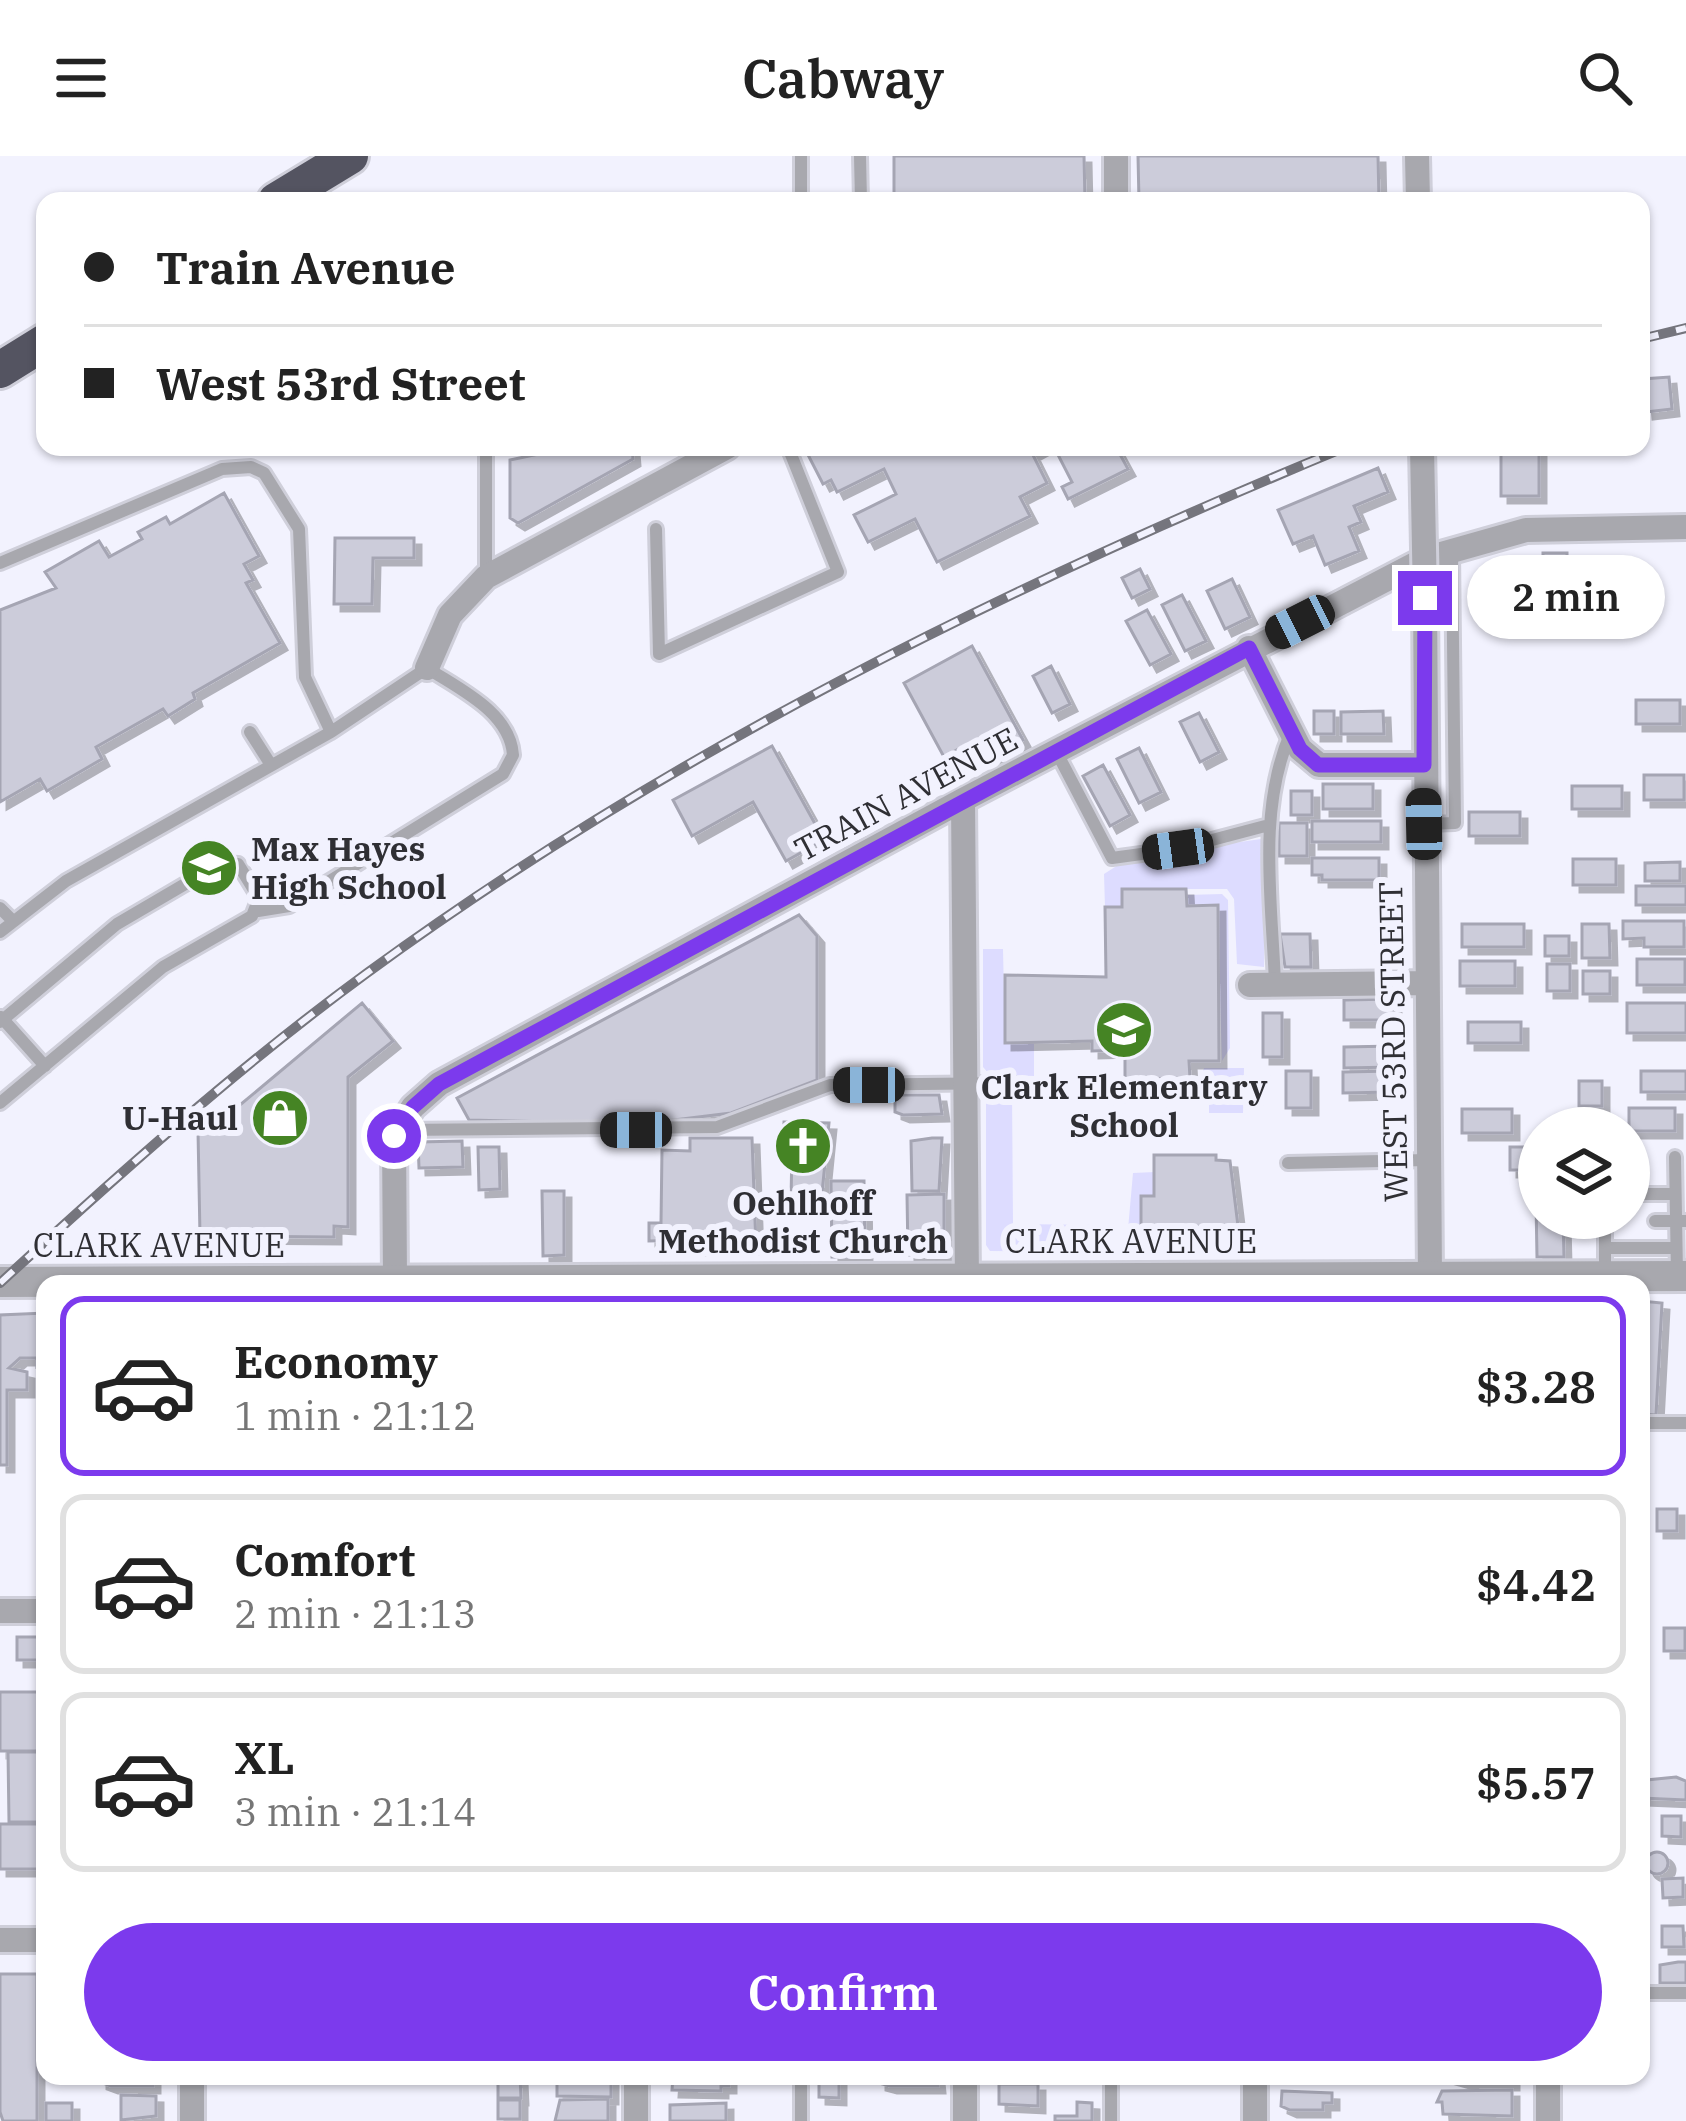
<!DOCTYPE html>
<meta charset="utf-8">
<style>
body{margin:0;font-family:"IBM Plex Serif",serif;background:#f2f2f2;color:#222;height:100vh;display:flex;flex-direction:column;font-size:45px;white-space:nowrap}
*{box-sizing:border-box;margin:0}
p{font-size:39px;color:#767676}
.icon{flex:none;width:66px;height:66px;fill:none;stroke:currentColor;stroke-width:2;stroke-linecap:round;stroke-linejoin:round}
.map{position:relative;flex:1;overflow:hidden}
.panel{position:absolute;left:36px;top:1119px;width:1614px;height:810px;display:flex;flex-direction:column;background:#fff;border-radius:24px;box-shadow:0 3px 9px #0004}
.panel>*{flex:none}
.hud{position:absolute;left:36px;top:36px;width:1614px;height:264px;border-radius:24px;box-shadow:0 3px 9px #0004;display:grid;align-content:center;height:264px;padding:0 48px;background:#fff}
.fabs{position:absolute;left:1518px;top:951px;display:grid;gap:24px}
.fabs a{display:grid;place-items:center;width:132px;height:132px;border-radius:50%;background:#fff;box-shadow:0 3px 9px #0004;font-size:60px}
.end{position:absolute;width:54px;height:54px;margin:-27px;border:15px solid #7c3aed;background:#fff;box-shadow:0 0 0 6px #fff}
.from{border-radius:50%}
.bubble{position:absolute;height:84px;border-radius:42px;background:#fff;box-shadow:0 3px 9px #0004;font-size:39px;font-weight:600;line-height:84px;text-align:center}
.car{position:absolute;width:36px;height:72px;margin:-36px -18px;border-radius:15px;box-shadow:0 0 9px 3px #0007;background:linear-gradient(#222 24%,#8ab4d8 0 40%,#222 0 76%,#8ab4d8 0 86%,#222 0)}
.hud b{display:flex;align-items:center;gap:42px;height:114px;font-size:45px}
.hud b+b{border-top:3px solid #e0e0e0}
.hud i{width:30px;height:30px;background:#222}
ul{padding:21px 0 0;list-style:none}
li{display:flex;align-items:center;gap:36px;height:180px;margin:0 24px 18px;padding:0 24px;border:6px solid #e0e0e0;border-radius:24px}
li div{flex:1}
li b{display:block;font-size:45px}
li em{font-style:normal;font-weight:600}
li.active{border-color:#7c3aed}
li>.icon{width:108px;height:108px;stroke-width:1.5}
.primary-button{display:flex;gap:24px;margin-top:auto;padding:24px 48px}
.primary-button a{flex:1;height:138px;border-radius:72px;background:#7c3aed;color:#fff;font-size:48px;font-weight:600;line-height:138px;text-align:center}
header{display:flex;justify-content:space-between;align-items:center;height:156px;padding:0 48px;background:#fff;font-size:54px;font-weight:600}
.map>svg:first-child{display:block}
</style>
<header><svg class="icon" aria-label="menu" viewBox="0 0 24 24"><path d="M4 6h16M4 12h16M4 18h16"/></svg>Cabway<svg class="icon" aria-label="search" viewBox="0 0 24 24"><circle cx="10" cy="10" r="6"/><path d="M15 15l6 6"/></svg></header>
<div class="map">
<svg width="1686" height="1965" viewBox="0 0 1686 1965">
<defs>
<filter id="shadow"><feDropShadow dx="7" dy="7" stdDeviation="0" flood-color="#0004"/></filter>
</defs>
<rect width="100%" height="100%" fill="#f2f2fe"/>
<path fill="#dddcff" d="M1261 683 1266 727 1264 811 1237 808 1234 743 1227 733H1123L1122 751H1105L1104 718 1129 702Z
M1222 738 1228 744 1230 892 1222 905 1217 750H1187L1186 739Z
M983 793H1003L1005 886H1034V920L990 919 983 911Z
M1204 912H1244L1243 957H1209V933H1197Z
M986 935 1012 936 1013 1068 1098 1069V1096L990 1095 986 1089Z
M1155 1016 1175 1070 1176 1097 1126 1096 1133 1017Z"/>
<path fill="#ccccda" stroke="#a5a5b3" stroke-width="3" filter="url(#shadow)" d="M894 0H1084L1085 45H894Z
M1138 0H1378L1379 45H1139Z
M1669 221 1672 253 1646 256 1643 223Z
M572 291H632L633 303 518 367 510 362V304Z
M804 291H1043L1032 297 1047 327 1020 341 1030 360 937 406 915 363 868 386 854 359 896 338 884 313 837 336 831 324 823 328Z
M1054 291H1116L1128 313 1068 343 1062 331 1072 326Z
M1501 291H1539V340H1501Z
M1378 312 1388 336 1354 350 1361 366 1349 371 1359 395 1325 409 1313 380 1293 388 1278 354Z
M224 337 259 400 244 408 253 424 246 427 280 487 193 537 195 543 168 560 163 553 96 591 102 603 47 635 40 623 0 646V454L56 432 45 416 99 385 109 401 142 383 138 376 166 361 170 368Z
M335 382H414V402H373L372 448H334Z
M1543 397H1567V429H1543Z
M1576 402H1609V429H1576Z
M1140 413 1150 433 1132 442 1122 422Z
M1232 423 1250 461 1225 473 1207 435Z
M1182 439 1206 485 1185 495 1162 449Z
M1147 454 1171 498 1150 509 1126 465Z
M972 490 1023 584 982 606 971 586 944 601 904 527Z
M1051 510 1070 548 1052 557 1033 520Z
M1636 544H1680V568H1636Z
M1314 555H1334V578H1314Z
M1383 555 1384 578H1341V556Z
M1199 557 1219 596 1200 606 1180 566Z
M772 590 824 684 786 705 753 646 692 680 673 644Z
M1139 592 1161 636 1139 647 1117 603Z
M1103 609 1130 659 1110 670 1083 620Z
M1644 619H1684V644H1644Z
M1323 628H1373V653H1323Z
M1572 630H1622V653H1572Z
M1291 635H1312V659H1291Z
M1469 656H1520V680H1469Z
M1312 665H1381V686H1312Z
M1279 667H1307V700H1279Z
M1312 702H1379V724H1322V719H1312Z
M1573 703H1616V729H1573Z
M1680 706V725H1645V707Z
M1636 730H1686V749H1636Z
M1122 733H1186L1187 750 1218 749 1219 905H1189L1190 922 1125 923V894L1092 895V885L1005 887V819L1106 821 1105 751H1122Z
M799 759 817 780V924L731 957 641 968 469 964 457 942Z
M1623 765H1684V791H1644V782L1623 783Z
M1462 768H1524V791H1462Z
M1582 768H1609L1610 802H1582Z
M1280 778H1310L1311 811H1285Z
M1545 780H1569V800H1545Z
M1637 803H1685V829H1637Z
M1460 805H1515V830H1460Z
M1547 808H1570V835H1547Z
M1583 815H1610V838H1583Z
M1394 843V864H1344V844Z
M362 847 393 885 348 921V1071L334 1070V1081L200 1080 198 975 229 948 240 949Z
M1627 847H1686V877H1627Z
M1263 857H1282V901H1263Z
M1468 866H1521V887H1468Z
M1393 890 1394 911 1344 912V891Z
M1286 915H1311V952H1286Z
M1393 915V936L1343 937V916Z
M1641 915H1686V936H1641Z
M1579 925H1602V950H1579Z
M895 939H939L942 958 903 959 895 956Z
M1629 952H1675V975H1629Z
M1462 953H1512V977H1462Z
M784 966 829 967 822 1037H805V1044L791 1045 792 990H783Z
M690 982H752L756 1091 690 1092V1084L649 1085V1067H661L662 994 690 995Z
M932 982H942L939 1035H912L911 985Z
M462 985 463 1011 419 1012 418 986Z
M478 991H499L500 1033 479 1034Z
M1510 991H1535V1014H1510Z
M1154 999H1216V1004L1230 1005 1238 1070 1141 1071V1040H1154Z
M831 1025H864L865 1101H832Z
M542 1035H564V1099L543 1100Z
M944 1038V1099H908L907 1039Z
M1536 1046 1539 1062H1563L1564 1101H1537Z
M1641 1145 1662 1147 1656 1259 1641 1258Z
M45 1157V1217L37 1212V1202H20L9 1212 27 1216V1234H7V1309H0V1159Z
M1657 1353H1677V1375H1657Z
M1664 1472H1685V1495H1664Z
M17 1481H38V1504H17Z
M0 1536H41L40 1595H0Z
M8 1596H41V1666H9Z
M1676 1621 1686 1625V1644L1641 1642 1647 1624Z
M1662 1660H1681V1681L1662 1680Z
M0 1668H41V1713H0Z
M1646 1707a11 11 0 1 1 22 0a11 11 0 1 1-22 0Z
M1683 1722V1741L1663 1742 1662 1723Z
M1662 1770H1683L1684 1791H1662Z
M1678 1806H1686V1827H1660V1809Z
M0 1818H37V1965H3L0 1956Z
M100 1920H153V1930H111L100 1926Z
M498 1920H520L521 1942H498Z
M557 1920H611V1941L557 1940Z
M673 1920H729V1930H721V1935L672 1934Z
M879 1920H937L938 1930H890L879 1927Z
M1445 1920H1512V1927H1470Z
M819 1922 839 1923V1942L819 1941Z
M999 1928H1038V1950L999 1948Z
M1512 1934V1960L1443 1958 1442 1946H1437L1442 1935Z
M1282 1935 1332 1937V1947H1323V1954H1290L1281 1950Z
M121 1939 156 1940V1960L121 1964Z
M608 1943V1965H555L560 1944Z
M498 1944H520V1963H498Z
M1077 1946 1092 1947V1965H1055V1960H1077Z
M46 1947H72V1965H46Z
M726 1947V1965H670V1949Z"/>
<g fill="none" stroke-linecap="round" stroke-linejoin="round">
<g stroke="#cfcfda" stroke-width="18">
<path id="service" d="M801 0V45
M860 0 861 45
M656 373 659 498 838 416 788 291
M0 407 222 313 251 311 264 317 299 373 305 521 331 576
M486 421V291
M250 576 271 609
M1056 595 1112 702 1178 693 1269 669
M1425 668 1455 667 1452 395
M0 752 13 765
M0 776 66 725 331 576 427 512C459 533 510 556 513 599L503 618 289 750 258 755
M1275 828C1272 744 1257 654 1291 576
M1 861 45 910
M0 866 117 768 221 707 238 708 259 742 252 760 163 811 0 947
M399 974 717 971 830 929 1012 927
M1675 1001 1677 1119
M1288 1007 1428 1004
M1629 1038H1675
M1605 1062V1120
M1655 1065H1686
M1605 1092H1676
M1641 1267H1686
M1641 1837H1686
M801 1965V1920
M1111 1965V1920"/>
</g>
<g stroke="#cfcfda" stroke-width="30">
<path id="minor" d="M1116 0V45
M1417 0 1418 45
M1425 442 1430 1121
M1249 492 1300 593 1319 609H1423
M427 512 450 459 486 421 727 291
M963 644 967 1128
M1250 829 1425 827
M395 1123 394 980 413 951 439 928 963 644 1427 402 1526 374 1686 371
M0 1455H45
M0 1784H45
M192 1965V1920
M636 1965V1920
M965 1965V1920
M1255 1965V1920
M1548 1965V1920"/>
</g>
<g stroke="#cfcfda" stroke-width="36">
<path id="tertiary" d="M0 1126 1686 1120"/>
</g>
<g stroke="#cfcfda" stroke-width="42">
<path id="motorway" d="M276 45 350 0
M0 214 45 186"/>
</g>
<use href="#service" stroke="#a8a8ae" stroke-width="12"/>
<use href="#minor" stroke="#a8a8ae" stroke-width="24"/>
<use href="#tertiary" stroke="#a8a8ae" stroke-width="30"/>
<use href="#motorway" stroke="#545461" stroke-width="36"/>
<g stroke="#75757d" stroke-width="10">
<path id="rail" d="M1641 183 1686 172
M0 1127C118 1019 237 912 367 817 668 597 1003 432 1346 291"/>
</g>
<use href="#rail" stroke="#f2f2fe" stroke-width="6" stroke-dasharray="18" stroke-linecap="butt"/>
<g stroke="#cfcfda" stroke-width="30" stroke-linecap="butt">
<path id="minor-bridge" d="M1422 291 1425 442"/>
</g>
<use href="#minor-bridge" stroke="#a8a8ae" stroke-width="24"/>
</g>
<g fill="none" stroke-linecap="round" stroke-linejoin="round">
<path stroke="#7c3aed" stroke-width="15" d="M394 980 413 951 439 928 1249 492 1300 593 1318 609H1424L1425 442"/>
</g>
<defs>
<g id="school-disc" transform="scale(3)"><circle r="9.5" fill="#458424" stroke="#f2f2fe"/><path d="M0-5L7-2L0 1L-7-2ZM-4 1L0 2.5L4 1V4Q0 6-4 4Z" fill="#fff"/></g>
<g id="shop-disc" transform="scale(3)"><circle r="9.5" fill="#458424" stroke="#f2f2fe"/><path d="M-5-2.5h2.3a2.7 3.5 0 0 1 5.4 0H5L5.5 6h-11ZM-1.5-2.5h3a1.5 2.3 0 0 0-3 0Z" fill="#fff"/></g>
<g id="church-disc" transform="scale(3)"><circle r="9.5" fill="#458424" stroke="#f2f2fe"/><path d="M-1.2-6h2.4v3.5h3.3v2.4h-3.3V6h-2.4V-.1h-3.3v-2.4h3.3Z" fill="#fff"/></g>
</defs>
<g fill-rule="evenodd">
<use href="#school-disc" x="209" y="712"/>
<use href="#school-disc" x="1124" y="874"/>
<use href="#shop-disc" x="280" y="962"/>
<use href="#church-disc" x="803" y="990"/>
</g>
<g text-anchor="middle" stroke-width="12" stroke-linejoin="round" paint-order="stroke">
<g font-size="33" fill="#2f2f34" stroke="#f2f2fe">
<text transform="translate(906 638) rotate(-28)" y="12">TRAIN AVENUE</text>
<text transform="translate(1393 886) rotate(-91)" y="12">WEST 53RD STREET</text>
<text x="1131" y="1097">CLARK AVENUE</text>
<text x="159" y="1101">CLARK AVENUE</text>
</g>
<g font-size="33" font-weight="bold" fill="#2f2f34" stroke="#f2f2fe">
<text x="251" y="705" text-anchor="start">Max Hayes<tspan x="251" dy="38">High School</tspan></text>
<text x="1124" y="943">Clark Elementary<tspan x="1124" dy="38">School</tspan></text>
<text x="238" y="974" text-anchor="end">U-Haul</text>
<text x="803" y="1059">Oehlhoff<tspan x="803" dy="38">Methodist Church</tspan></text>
</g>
</g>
</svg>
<div class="fabs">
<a><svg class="icon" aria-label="layers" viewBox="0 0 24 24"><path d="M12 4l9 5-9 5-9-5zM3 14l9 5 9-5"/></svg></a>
</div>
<i class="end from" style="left:394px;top:980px"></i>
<i class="end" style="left:1425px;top:442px"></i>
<div class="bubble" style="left:1467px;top:399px;width:198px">2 min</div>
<i class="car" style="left:1300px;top:466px;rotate:243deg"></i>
<i class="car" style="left:1424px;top:668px;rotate:359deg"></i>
<i class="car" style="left:1178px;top:693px;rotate:262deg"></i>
<i class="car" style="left:869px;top:929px;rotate:270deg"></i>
<i class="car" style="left:636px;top:974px;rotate:270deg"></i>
<div class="hud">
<b><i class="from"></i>Train Avenue</b>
<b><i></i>West 53rd Street</b>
</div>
<section class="panel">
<ul>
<li class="active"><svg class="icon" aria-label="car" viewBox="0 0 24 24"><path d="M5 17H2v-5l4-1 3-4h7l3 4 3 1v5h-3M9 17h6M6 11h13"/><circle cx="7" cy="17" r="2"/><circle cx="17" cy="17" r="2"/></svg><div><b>Economy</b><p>1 min · 21:12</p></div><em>$3.28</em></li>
<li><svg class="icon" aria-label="car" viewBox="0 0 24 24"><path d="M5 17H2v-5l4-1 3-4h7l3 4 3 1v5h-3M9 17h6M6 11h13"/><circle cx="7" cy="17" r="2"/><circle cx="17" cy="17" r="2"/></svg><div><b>Comfort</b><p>2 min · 21:13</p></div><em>$4.42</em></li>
<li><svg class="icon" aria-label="car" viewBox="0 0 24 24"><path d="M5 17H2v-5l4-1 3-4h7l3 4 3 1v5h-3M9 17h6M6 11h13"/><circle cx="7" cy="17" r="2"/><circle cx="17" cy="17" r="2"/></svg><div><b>XL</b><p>3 min · 21:14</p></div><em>$5.57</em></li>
</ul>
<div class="primary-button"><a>Confirm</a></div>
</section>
</div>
